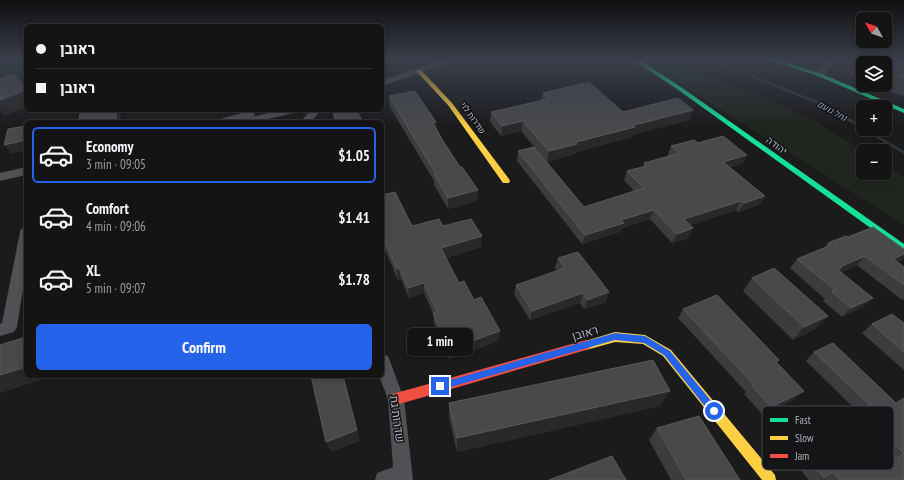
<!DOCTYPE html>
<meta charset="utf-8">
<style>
body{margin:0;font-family:"PT Sans Narrow",Heebo,sans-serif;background:#1d1d1e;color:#f1f3f6;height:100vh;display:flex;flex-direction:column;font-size:15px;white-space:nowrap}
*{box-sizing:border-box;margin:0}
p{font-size:13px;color:#9d9ea0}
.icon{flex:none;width:22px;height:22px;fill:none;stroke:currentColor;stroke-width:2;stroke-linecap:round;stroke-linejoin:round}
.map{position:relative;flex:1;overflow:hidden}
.drawer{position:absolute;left:24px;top:120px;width:360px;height:258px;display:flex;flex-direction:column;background:#141415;border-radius:6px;box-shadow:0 2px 6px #0003,0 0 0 1px #333334}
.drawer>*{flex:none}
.hud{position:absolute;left:24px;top:24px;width:360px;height:88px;border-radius:6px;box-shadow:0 2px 6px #0003,0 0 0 1px #333334;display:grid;align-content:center;height:88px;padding:0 12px;background:#141415}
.needle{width:26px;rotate:310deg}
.buttons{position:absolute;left:856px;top:12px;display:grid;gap:8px}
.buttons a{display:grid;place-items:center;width:36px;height:36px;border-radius:6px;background:#141415;box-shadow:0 2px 6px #0003,0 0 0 1px #333334;font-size:20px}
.end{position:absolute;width:18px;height:18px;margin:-9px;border:5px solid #2563eb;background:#fff;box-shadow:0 0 0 2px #fff}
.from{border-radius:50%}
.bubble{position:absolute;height:28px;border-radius:6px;background:#141415;box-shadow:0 2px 6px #0003,0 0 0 1px #333334;font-size:13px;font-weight:700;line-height:28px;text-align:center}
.hud b{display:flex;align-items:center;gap:14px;height:38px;font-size:15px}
.hud b+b{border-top:1px solid #333334}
.hud i{width:10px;height:10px;background:#f1f3f6}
ul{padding:7px 0 0;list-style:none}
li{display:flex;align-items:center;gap:12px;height:56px;margin:0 8px 6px;padding:0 4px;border:2px solid transparent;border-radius:6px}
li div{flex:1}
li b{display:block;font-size:15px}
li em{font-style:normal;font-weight:700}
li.current{border-color:#2563eb}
li>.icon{width:36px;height:36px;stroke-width:1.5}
.button{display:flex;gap:8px;margin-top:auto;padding:8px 12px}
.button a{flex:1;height:46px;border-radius:6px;background:#2563eb;color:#fff;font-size:16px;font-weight:700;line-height:46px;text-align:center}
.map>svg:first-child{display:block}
</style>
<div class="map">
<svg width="904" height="480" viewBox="0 0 904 480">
<rect width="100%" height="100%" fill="#1b1b1c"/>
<path fill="#1f2620" d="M0 60H26V79L0 84Z
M642 60H677L813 120 863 151V173H885V165L904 177V225Z"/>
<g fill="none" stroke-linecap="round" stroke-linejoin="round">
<path fill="#2d373f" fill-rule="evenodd" d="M709 60H714L825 104 863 126V129H867L904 151V154L823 106Z"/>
<path fill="#4f5155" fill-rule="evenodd" d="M441 60H453L452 62 382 86V80Z
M827 60H835L823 77H817L815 75Z
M282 110H300L298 112 255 122H237L238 120 232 122H215L216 120 250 111 255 114 254 116 248 118Z
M311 110H321L311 122H300Z
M26 167V175L0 181V173Z
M26 227V270L17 327 14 332 0 336V324L2 323 20 232 21 229Z
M382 354 388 356 404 399 413 480H375L377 473 393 467 388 399 379 376H382Z"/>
<path fill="#16e098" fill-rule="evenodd" d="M633 60H640L681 87 904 244V252L677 89Z
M769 60H778L822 74 904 109V113L818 76Z"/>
<path fill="#ffcf43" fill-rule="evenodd" d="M417 70H421L452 103 509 179 510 181 509 183H503L448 105 417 72Z
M615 332 645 335 671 350 775 475 776 480H762L663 356 643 344 615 342 586 350 582 348 581 345 582 342Z"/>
<path fill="#f24e42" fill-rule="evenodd" d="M586 340 590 342 591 345 590 348 586 350 396 405 392 403 390 399 392 395 396 393Z"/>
</g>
<path fill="#3b3c3e" d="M403 60H424L410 65Z
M859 60H904V96L868 85H885V63H863V79L850 75Z
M543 93 623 112 689 120 633 135 632 137 576 152 575 154 547 162 521 131 501 136 490 122 491 112 541 100Z
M389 96 436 122 437 130 443 141 460 167 478 190 477 201 448 209 434 185V181L390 107Z
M333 114 363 122H335Z
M698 143 747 155 742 164 730 167 765 196 759 205 738 212 736 210 690 225 693 228 688 238 672 243 650 219 622 228 620 232 582 244 517 161 518 151 584 207 634 191 624 180 627 171 643 167 644 163 669 156 668 155 671 146Z
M382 195 412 226H443L481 247 446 258 459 283 474 300 500 331 498 341 449 359 434 324 433 313 424 293 409 298 401 279 398 280 382 243Z
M848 237 899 262H898L904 267V299L902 300 857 265 841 272 863 307 842 317 823 301 825 299 790 268 797 259 824 248 828 243Z
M558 258 606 302 584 309 580 303 530 320 514 294 516 285 557 271 555 268Z
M752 278 815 329 793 340 743 291Z
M683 309 777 363 795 399 763 415 744 394 746 392 678 318Z
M904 323V370L862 333 872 324Z
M814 352 896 403 904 398V480H822V479L820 480H809L785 452 795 445 877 469 891 461 857 426 866 420 806 361Z
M449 403 660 406 457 452 449 417Z
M657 428 740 480H671L649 440Z"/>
<path fill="#29292a" d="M409 60H424L410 65Z
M26 90V107L4 116 0 110V100Z
M116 110H118L121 116V122H114Z
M693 110 689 120 633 135 632 137 576 152 575 154 547 162 549 151 576 142 634 125Z
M523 121 521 131 501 136 502 126Z
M436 122 437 134 433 123Z
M26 140V151L11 154 4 145Z
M747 155 742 164 719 171 723 162Z
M382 164H384L385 173 382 174Z
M478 190 477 201 448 209V198Z
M765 196 759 205 738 212 744 203Z
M741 201 736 210 679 229 684 219Z
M654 210 650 219 622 228 620 232 582 244 585 235 621 220Z
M693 228 688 238 672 243 677 234Z
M482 236 481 247 441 259V248Z
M904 254V257L899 262 884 268 893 259Z
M865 256 857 265 836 274 840 267Z
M399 268 401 279 398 280 397 269Z
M424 283V293L409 298 408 288Z
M609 292 606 302 584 309 587 300Z
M583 293 580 303 530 320 532 311Z
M873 298 863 307 842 317 851 308Z
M828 316 815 329 793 340 804 327Z
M500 331 498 341 449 359V349Z
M26 367V376H53L0 393V375Z
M343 376 360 441 331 452 326 442Z
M670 391 660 406 457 452V438Z
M804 391 795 399 763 415 771 407Z"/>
<path fill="#48494b" stroke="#57595d" d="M859 60H904V78L885 72V63H868Z
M13 74 26 87V90L0 100V79Z
M589 82 623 112 678 98 693 110 634 125 635 127 576 142 577 144 549 151 523 121 502 126 491 112 549 99 543 93Z
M415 91 436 122 433 123 443 141 460 167H462L478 190 448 198 434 174H436L389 96Z
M101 110H116V122H79L80 114Z
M351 110H356L363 122H337L333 114Z
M26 126V140L4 145 8 129Z
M723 136 747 155 723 162 765 196 744 203 741 201 684 219 693 228 677 234 654 210 621 220 624 223 585 235 518 151 534 147 584 207 644 188 627 171 646 166 644 163 680 153 671 146 694 140 698 143Z
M395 192 412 226 439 219 443 226 471 219 482 236 441 248 459 283 464 281 474 300 481 297 500 331 449 349 433 313 437 312 424 283 408 288 399 268 397 269 382 235V195Z
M873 227 904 249V254L893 259 904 267V285L865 256 840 267 841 268 838 270 873 298 851 308 832 292 835 290 797 259 831 245 828 243 846 236 848 237Z
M578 252 609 292 587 300 583 293 532 311 516 285 565 268 558 258Z
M774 268 828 316 804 327 752 278Z
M717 295 779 360 776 362 804 391 771 407 752 386 754 385 683 309Z
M892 314 904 323V352L872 324Z
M26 337V367L0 375V345Z
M833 343 896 403 904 398V480H840L833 472 824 477 795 445 834 424 877 469 904 454 868 419 878 413 814 352Z
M653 360 670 391 457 438 449 403Z
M311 376H343L357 430 326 442Z
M699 416 740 480H686L657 428Z
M612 456 626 480H549Z"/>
<linearGradient id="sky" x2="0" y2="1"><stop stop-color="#0f0f0f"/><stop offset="0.47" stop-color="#393f4b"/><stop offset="1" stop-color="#393f4b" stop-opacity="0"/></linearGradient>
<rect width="904" height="127" fill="url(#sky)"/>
<path fill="#2563eb" d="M615 333 645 336 670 351 717 408 718 411 717 414 714 415 711 414 664 355 644 343 615 340 440 390 435 386 440 383Z"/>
<g text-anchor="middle" stroke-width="3" stroke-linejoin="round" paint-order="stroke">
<g font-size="9" font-style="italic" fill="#83a1b8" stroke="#151518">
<text transform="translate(832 111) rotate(29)" y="3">נחל נועם</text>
</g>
<g font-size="9" fill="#acb2bd" stroke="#151518">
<text transform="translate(473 118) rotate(54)" y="3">שדרות לוי</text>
</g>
<g font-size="10" fill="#acb2bd" stroke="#151518">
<text transform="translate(777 145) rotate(36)" y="4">יהודה</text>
</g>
<g font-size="12" fill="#acb2bd" stroke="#151518">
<text transform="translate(585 333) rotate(-16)" y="4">ראובן</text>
<text transform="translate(397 419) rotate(82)" y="4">שדרות גת</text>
</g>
</g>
<rect x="762" y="406" width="132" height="64" rx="6" fill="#151518" stroke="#42444a" stroke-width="1"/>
<rect x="770" y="418" width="18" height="4" fill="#16e098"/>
<rect x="770" y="436" width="18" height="4" fill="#ffcf43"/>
<rect x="770" y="454" width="18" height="4" fill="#f24e42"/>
<g font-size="11" fill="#acb2bd">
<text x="795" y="424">Fast</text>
<text x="795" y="442">Slow</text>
<text x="795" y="460">Jam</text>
</g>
</svg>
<div class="buttons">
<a><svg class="needle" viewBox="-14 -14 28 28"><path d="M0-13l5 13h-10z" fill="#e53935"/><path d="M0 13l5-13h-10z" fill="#9d9ea0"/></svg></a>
<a><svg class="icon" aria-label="layers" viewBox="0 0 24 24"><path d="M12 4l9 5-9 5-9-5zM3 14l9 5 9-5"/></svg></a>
<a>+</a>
<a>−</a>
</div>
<i class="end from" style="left:714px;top:411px"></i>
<i class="end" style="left:440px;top:386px"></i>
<div class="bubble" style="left:407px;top:328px;width:66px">1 min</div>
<div class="hud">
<b><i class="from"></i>ראובן</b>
<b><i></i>ראובן</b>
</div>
<section class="drawer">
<ul>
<li class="current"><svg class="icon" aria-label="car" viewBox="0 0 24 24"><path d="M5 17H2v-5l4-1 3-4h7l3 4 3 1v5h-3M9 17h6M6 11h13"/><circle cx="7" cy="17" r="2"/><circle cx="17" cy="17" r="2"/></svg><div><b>Economy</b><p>3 min · 09:05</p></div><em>$1.05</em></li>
<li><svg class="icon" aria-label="car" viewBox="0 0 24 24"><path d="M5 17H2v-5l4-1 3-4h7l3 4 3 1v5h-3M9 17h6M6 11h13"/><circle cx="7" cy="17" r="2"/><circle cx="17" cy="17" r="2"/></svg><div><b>Comfort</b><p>4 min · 09:06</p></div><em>$1.41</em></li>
<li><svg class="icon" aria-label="car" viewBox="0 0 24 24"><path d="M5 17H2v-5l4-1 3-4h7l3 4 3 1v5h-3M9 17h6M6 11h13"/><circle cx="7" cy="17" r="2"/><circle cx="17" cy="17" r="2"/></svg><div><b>XL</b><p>5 min · 09:07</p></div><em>$1.78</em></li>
</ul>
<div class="button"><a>Confirm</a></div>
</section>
</div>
